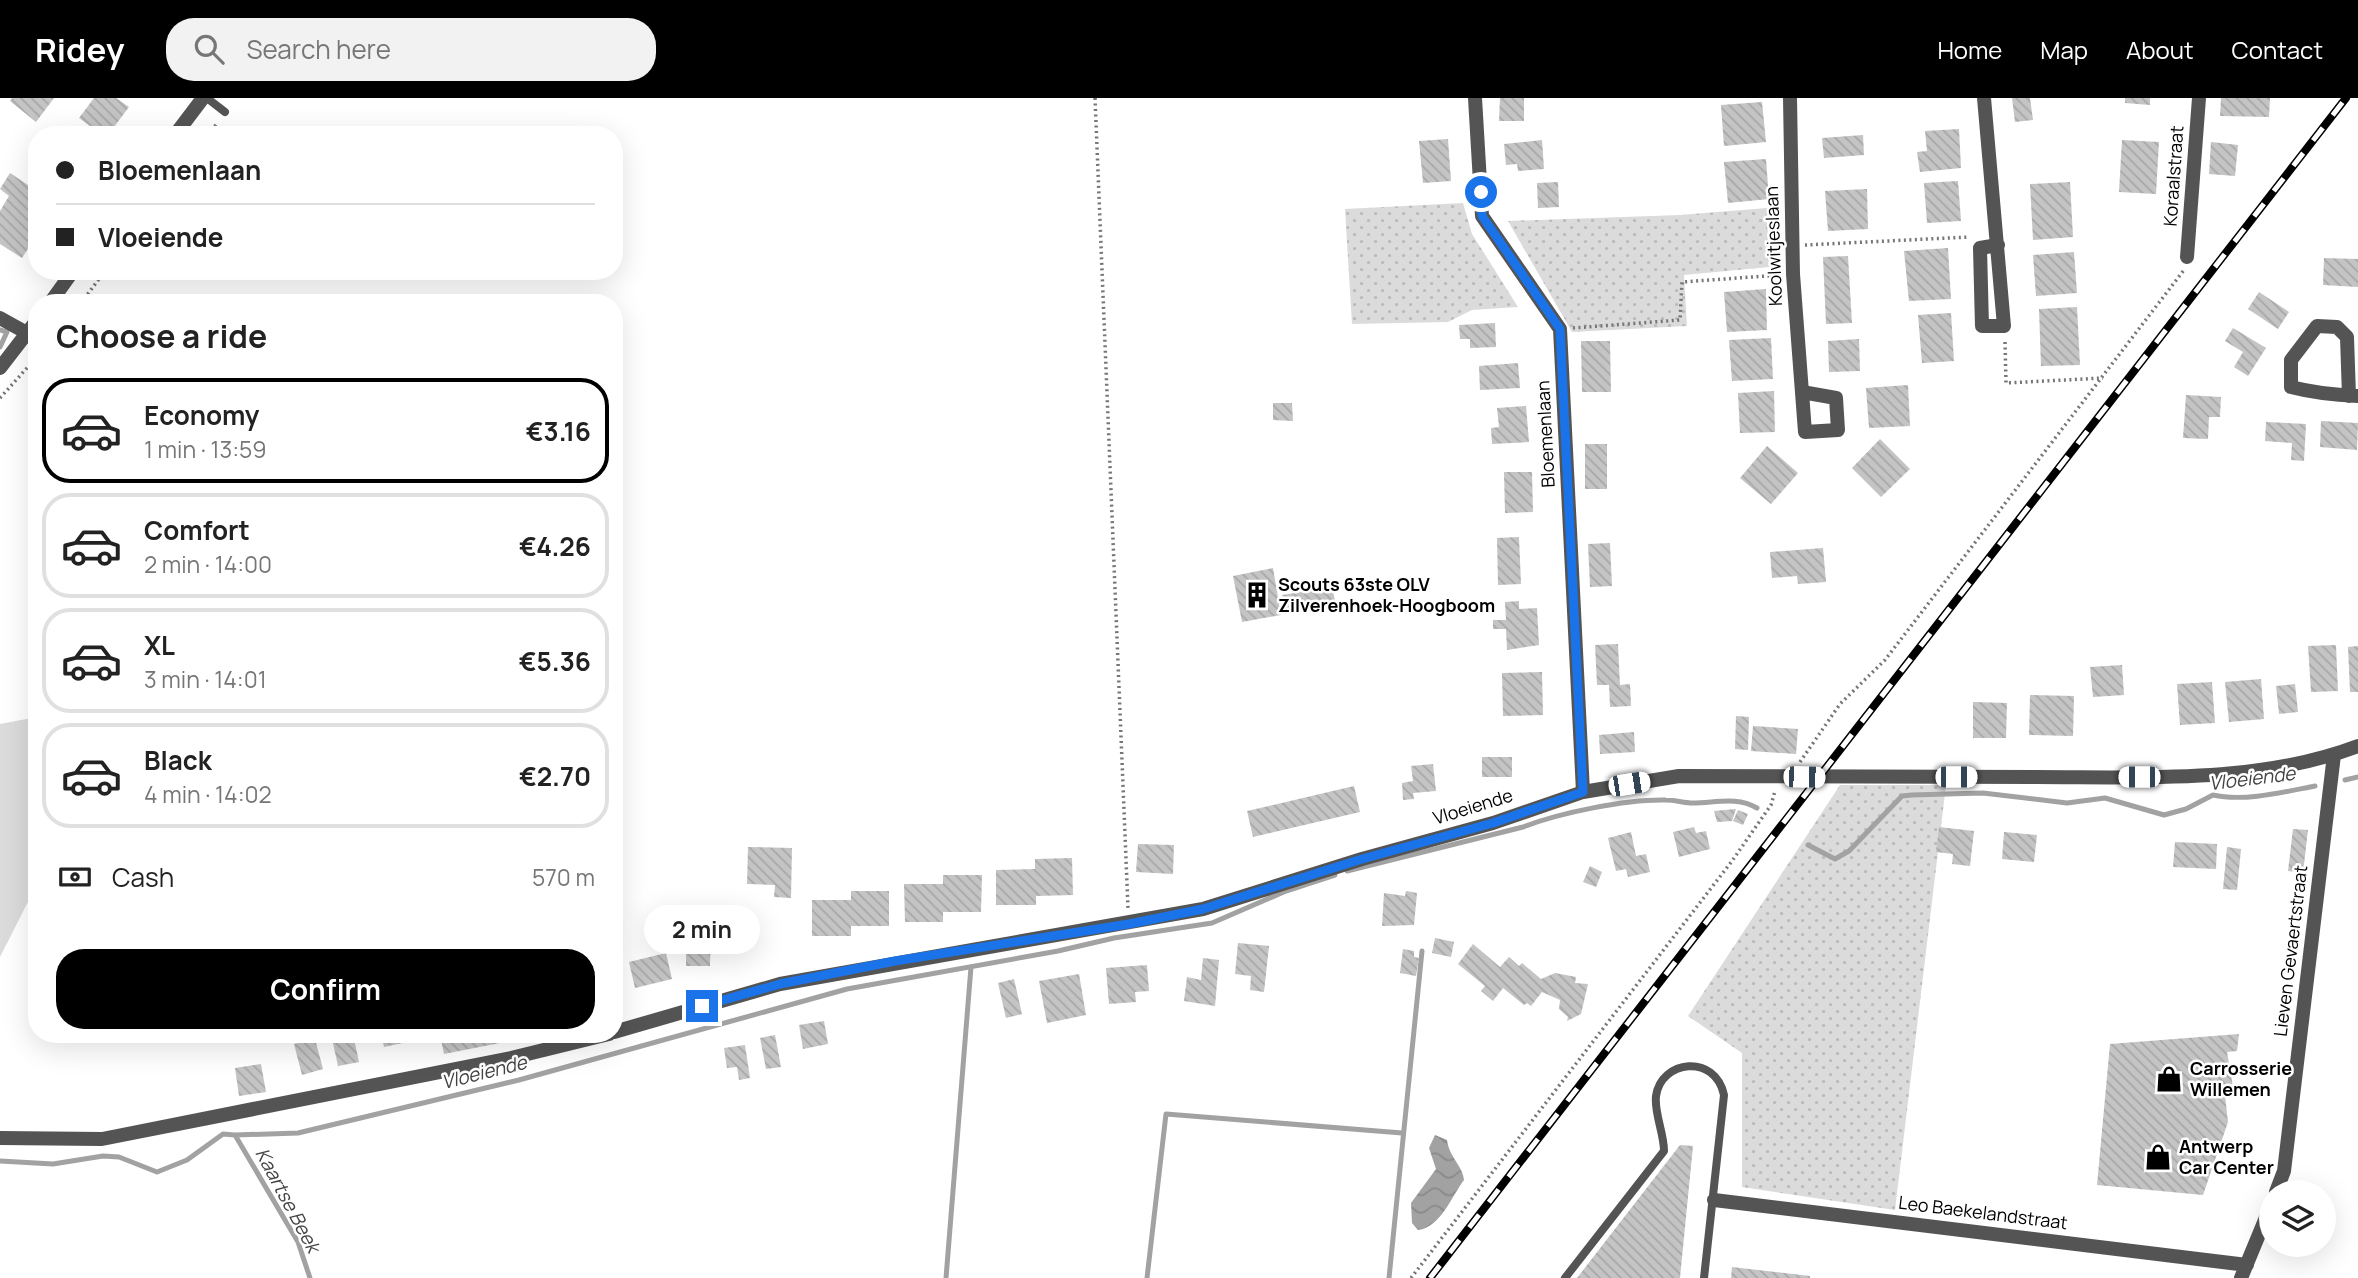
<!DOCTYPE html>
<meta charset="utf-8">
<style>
body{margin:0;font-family:Manrope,sans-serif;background:#f2f2f2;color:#222;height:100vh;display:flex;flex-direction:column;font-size:26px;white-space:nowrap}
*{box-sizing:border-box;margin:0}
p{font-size:23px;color:#767676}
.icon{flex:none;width:38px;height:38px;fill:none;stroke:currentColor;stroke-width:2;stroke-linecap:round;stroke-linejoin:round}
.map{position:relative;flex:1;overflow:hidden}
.drawer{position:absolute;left:28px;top:196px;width:595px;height:749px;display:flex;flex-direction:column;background:#fff;border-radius:28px;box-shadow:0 7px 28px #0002}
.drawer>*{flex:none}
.hud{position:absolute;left:28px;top:28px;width:595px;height:154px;border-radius:28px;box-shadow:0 7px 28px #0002;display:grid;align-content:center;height:154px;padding:0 28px;background:#fff}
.buttons{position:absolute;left:2259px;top:1082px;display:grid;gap:14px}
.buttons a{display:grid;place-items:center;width:77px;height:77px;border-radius:50%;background:#fff;box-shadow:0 7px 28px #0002;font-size:35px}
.end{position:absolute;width:32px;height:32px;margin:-16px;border:9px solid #1a73e8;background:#fff;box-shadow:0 0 0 4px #fff}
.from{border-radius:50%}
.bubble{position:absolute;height:49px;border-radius:24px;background:#fff;box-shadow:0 7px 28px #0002;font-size:23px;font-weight:700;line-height:49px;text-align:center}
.car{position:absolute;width:21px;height:42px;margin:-21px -10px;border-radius:9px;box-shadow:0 0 5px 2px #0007;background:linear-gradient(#fff 24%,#345 0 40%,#fff 0 76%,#345 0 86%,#fff 0)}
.hud b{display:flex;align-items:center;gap:24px;height:66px;font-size:26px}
.hud b+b{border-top:2px solid #e0e0e0}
.hud i{width:18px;height:18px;background:#222}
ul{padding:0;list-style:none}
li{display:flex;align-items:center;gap:21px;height:105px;margin:0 14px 10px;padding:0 14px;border:4px solid #e0e0e0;border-radius:28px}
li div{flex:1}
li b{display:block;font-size:26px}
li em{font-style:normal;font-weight:700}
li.on{border-color:#000}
li>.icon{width:63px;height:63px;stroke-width:1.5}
h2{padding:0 28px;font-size:32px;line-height:84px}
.pay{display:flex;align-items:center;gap:18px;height:77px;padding:0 28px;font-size:26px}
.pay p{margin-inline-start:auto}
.primary-button{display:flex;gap:14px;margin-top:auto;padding:14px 28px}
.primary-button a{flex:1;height:80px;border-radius:28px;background:#000;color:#fff;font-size:28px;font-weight:700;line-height:80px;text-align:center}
header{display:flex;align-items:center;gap:42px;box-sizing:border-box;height:98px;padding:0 35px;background:#000;color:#fff}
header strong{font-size:33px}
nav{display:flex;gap:38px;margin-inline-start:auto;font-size:24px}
.search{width:490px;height:63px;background:#f2f2f2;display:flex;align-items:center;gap:18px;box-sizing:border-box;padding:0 24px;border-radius:28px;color:#767676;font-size:26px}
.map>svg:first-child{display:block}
</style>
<header>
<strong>Ridey</strong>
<div class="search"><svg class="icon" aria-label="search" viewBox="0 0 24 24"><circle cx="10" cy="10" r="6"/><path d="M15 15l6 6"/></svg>Search here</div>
<nav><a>Home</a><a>Map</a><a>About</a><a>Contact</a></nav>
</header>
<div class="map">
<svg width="2358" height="1180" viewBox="0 0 2358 1180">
<defs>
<pattern id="grass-dots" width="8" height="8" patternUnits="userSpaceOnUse" patternTransform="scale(1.75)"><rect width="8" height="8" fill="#dbdbdb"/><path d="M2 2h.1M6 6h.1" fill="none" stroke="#bababa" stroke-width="1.8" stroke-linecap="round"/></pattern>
<pattern id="water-waves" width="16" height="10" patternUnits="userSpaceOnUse" patternTransform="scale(1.75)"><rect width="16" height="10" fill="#a2a2a2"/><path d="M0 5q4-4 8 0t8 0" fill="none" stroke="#8a8a8a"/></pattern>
<pattern id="building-back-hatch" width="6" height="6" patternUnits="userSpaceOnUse" patternTransform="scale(1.75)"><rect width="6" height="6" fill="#c4c4c4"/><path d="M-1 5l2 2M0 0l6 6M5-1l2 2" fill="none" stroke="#a7a7a7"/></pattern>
</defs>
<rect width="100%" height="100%" fill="#fff"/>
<path fill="url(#grass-dots)" d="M1463 105 1472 136 1518 209 1472 212 1448 224 1352 226 1345 111Z
M1767 110 1769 169 1684 177 1687 228 1572 234 1508 123 1680 117Z
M1840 687H1946L1895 1112 1742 1089V955L1688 918Z"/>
<path fill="#dbdbdb" d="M37 619V786L0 859V626Z"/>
<path fill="url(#water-waves)" d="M1435 1037 1447 1042C1449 1059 1463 1068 1464 1082 1451 1099 1441 1129 1418 1132L1412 1125 1411 1105 1436 1071 1429 1050Z"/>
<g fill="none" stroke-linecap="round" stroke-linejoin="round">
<path stroke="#a2a2a2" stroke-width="5" d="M0 232 7 234 0 249
M2345 682 2358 679
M1808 747 1835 761 1849 753 1902 698 1912 697 1983 695 2067 705 2105 700 2164 717 2186 711 2213 697C2244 704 2284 694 2315 688
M1347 773 1523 729C1559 715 1626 701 1666 702 1675 702 1684 705 1693 705 1715 705 1737 698 1757 710
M235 1037 298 1035 519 982 847 891 1058 853 1114 840 1212 825 1286 793 1335 777
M0 1063 53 1066 103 1058 119 1059 157 1074 187 1062 223 1036 235 1037 298 1144 310 1180
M946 1180 971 869
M1147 1180 1166 1016 1402 1035
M1389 1180 1422 853"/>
</g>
<path fill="url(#building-back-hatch)" d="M12 0H54L36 24 10 3Z
M94 0H116L129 9 108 37H102L79 20Z
M1500 0H1524V23H1499Z
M2012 0H2030L2033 22 2015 24Z
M2125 0H2150V7L2125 5Z
M2221 0H2270L2269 19 2220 18Z
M1762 4 1766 44 1724 48 1721 7Z
M1959 31 1961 70 1920 74 1917 54 1927 53 1925 33Z
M1863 37 1864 57 1824 60 1822 40Z
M1448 41 1451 83 1423 85 1419 43Z
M1542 42 1544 71 1518 73 1517 66 1506 67 1504 46Z
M2122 42 2159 44 2156 96 2119 94Z
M2211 44 2238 47 2235 78 2209 76Z
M1766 61 1769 101 1728 105 1724 64Z
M10 75 37 93V137L22 160 0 146V113L9 98 0 91Z
M1958 83 1961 123 1927 125 1924 85Z
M1558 84 1559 109 1538 110 1537 85Z
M2070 84 2073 139 2033 142 2030 86Z
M1867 91 1868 131 1828 133 1825 93Z
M1948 150 1951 201 1909 203 1904 153Z
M2074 154 2077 195 2036 198 2033 157Z
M1848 158 1852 225 1826 226 1823 159Z
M2324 160 2358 161V189L2323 187Z
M1766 191 1767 232 1727 234 1724 194Z
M2259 194 2289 214 2278 231 2248 211Z
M2077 209 2080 267 2041 268 2039 211Z
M1951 215 1954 263 1922 265 1918 217Z
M1495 225 1496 249 1470 250V241H1460L1459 227Z
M2233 230 2266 250 2248 278 2234 269 2243 254 2225 243Z
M1771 240 1773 281 1732 283 1729 242Z
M1859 241 1860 273 1829 274 1828 243Z
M1581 243H1610L1611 294H1582Z
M1518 265 1520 290 1480 292 1479 268Z
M1908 287 1910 328 1869 330 1866 290Z
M1774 293 1775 334 1740 335 1738 295Z
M2186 297 2221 299 2220 319H2209L2208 341 2183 340Z
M1273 305H1292L1293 323 1273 322Z
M1526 308 1529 344 1492 346 1491 330 1499 329 1497 310Z
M2321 323 2358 325 2357 352 2320 349Z
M2266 324 2306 326 2304 363 2291 362 2292 345 2265 343Z
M1880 341 1910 371 1881 399 1852 370Z
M1585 346H1607V391H1585Z
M1767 348 1798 375 1771 406 1740 380Z
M1504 374H1532L1533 414 1505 415Z
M1519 439 1521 486 1498 487 1497 440Z
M1610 445 1612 488 1590 489 1588 446Z
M1823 450 1826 484 1798 486 1797 478 1772 480 1770 454Z
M1273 470 1281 517 1242 524 1233 478Z
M1332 489 1336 507 1285 516 1282 497Z
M1519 503V511L1537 510 1539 547 1507 552 1506 531H1493V522H1506L1505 504Z
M1618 546 1620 587 1630 586 1631 608 1610 609 1609 587H1597L1595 547Z
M2336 547 2338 593 2311 594 2308 548Z
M2358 548V594H2350L2348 549Z
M2122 567 2124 597 2093 599 2090 569Z
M1542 574 1543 617 1503 618 1502 575Z
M2261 581 2264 621 2229 624 2225 584Z
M2212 584 2215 625 2180 627 2177 586Z
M2295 586 2298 614 2279 616 2276 588Z
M2030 597 2074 598 2073 638 2029 637Z
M1973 604 2007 605 2006 640H1973Z
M1736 618 1749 619 1748 652 1735 651Z
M1753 628 1798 631 1796 656 1751 653Z
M1634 634 1635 654 1600 656 1599 637Z
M1482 659H1512V679H1482Z
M1433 666 1436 693 1413 695 1414 701 1403 702 1402 685 1413 683 1411 668Z
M1354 688 1360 714 1253 739 1247 713Z
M1736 711 1732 723 1717 724 1714 713Z
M1738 712 1748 716 1743 727 1733 723Z
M1694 729 1696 735 1706 733 1710 751 1679 759 1673 734Z
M1939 729 1974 733 1970 768 1952 766 1953 756 1936 754Z
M2293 731 2308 732 2303 775 2288 773Z
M1631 734 1636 758 1646 756 1650 774 1628 779 1626 771 1616 773 1608 740Z
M2004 734 2037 737 2034 764 2002 761Z
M2175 744 2217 746 2216 771 2173 769Z
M1138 746 1174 747 1173 776 1136 774Z
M748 749 792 750 791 800 774 799 775 787 747 786Z
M2227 749 2241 751 2237 792 2223 791Z
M1072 760 1073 797 1036 798V807H996V772L1035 771V761Z
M1590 768 1602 774 1596 789 1583 784Z
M943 777H982L981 814H943V824H905L904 786H943Z
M851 793H889V828H851V838H812V802H851Z
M1406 793 1417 795 1414 827 1382 828 1384 795 1405 798Z
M701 817H711L710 868H686V839H701Z
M1435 840 1454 844 1451 859 1432 855Z
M1238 845 1269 848 1264 894 1250 892 1251 878 1235 876Z
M1473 846 1500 869 1509 859 1519 868 1522 865 1541 881 1555 875 1576 879 1575 885 1588 886 1581 916 1567 923 1568 919 1559 911 1560 902 1542 894 1531 908 1527 905 1524 907 1503 890 1493 903 1481 893 1485 888 1458 866Z
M1403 851 1414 853V859L1419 860 1416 878 1400 875Z
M666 855 672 881 635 890 629 864Z
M1203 860 1219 862 1215 908 1184 903 1187 879 1201 882Z
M1147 867 1149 893 1135 894 1136 904 1109 906 1106 870Z
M1079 876 1086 917 1047 925 1039 883Z
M1014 881 1022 916 1006 920 998 885Z
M824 923 828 946 803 951 799 927Z
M331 936H353L359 964 338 968Z
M381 936H405L407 944 384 949Z
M440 936H504L505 944 444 956Z
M510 936H525L526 941 511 944Z
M530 936H551L552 939 531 942Z
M2239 936 2237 953 2227 954 2233 989H2224L2228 1024 2203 1097 2097 1087 2110 946Z
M775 937 781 969 766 971 760 940Z
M315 941 323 971 302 977 294 946Z
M745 947 750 980 739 982 737 969 727 970 724 950Z
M261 966 266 994 239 998 235 970Z
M1680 1047 1693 1048 1680 1180H1577Z
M1732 1169 1810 1178V1180H1731Z"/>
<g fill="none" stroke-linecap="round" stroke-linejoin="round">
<path stroke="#767676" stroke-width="3.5" stroke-dasharray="2 3.5" stroke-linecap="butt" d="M1095 0 1128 810
M208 37 218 24
M1805 147 1969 139
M81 205 105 173
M1573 230 1680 222 1682 184 1780 177
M2005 244 2006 285 2103 280
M0 300 35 261
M1800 664 1840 606 1885 562 2184 172
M1411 1180 1732 763 1771 707 1775 693"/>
<path stroke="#545454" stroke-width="8" d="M207 0 225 14
M25 238 37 248
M1565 1180 1664 1053C1664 1035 1654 1015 1656 998 1661 962 1715 955 1724 997L1704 1180"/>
<path stroke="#545454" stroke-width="14" d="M1475 0 1482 118 1560 231 1583 694
M1790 0 1793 176 1805 334 1838 332 1836 300 1802 294
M1984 0 2004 228H1982L1980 150 1998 147
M175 37 203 0
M2187 159 2199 0
M50 205 73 173
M0 220 27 235
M0 270 37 222
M2349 298 2347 239 2337 229 2317 228 2291 262V289C2314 295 2334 297 2358 298
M614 934 780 886 1203 811 1362 761 1493 725 1583 694 1679 678C1798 679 1917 679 2036 679 2142 679 2258 686 2358 648
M0 1040 102 1041 511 960 609 936
M2276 1094 2284 1073 2334 657
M1714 1102 2247 1167
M2241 1180 2272 1105"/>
<g stroke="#000" stroke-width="8">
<path id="rail" d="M1430 1180 2346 0"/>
</g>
<use href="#rail" stroke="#fff" stroke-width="5" stroke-dasharray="16" stroke-linecap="butt"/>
</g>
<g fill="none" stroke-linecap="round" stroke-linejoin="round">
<path stroke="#1a73e8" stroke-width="9" d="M702 908 780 886 895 863 1129 826 1203 811 1362 761 1493 725 1583 694 1560 231 1482 118 1481 94"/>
</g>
<defs>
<g id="building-bare" transform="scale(2.1)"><path d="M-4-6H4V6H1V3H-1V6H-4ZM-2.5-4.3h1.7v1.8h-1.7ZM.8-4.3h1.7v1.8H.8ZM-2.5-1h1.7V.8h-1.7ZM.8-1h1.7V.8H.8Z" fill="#000" stroke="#fff" stroke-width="2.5" paint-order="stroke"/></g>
<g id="shop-bare" transform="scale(2.1)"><path d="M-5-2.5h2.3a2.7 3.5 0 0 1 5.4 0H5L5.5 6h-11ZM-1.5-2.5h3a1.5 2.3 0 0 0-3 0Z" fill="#000" stroke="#fff" stroke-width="2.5" paint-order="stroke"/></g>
</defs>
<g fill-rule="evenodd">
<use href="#building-bare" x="1257" y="497"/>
<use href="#shop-bare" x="2169" y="981"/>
<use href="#shop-bare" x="2158" y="1059"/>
</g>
<g text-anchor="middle" stroke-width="5" stroke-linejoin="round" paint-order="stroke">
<g font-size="18" fill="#000" stroke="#fff">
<text transform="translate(2174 78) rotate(-86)" y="6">Koraalstraat</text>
<text transform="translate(1774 148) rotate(-92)" y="6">Koolwitjeslaan</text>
<text transform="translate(1546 336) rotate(-93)" y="6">Bloemenlaan</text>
<text transform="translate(1473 709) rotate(-17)" y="6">Vloeiende</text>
<text transform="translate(2291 853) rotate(-83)" y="6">Lieven Gevaertstraat</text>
<text transform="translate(1983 1115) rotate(7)" y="6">Leo Baekelandstraat</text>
</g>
<g font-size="18" font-weight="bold" fill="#000" stroke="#fff" text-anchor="start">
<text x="1278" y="493">Scouts 63ste OLV<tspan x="1278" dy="21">Zilverenhoek-Hoogboom</tspan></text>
<text x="2190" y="977">Carrosserie<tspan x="2190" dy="21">Willemen</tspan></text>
<text x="2179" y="1055">Antwerp<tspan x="2179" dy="21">Car Center</tspan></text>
</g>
<g font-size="19" font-style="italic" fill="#434343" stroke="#fff">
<text transform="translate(2252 680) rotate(-7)" y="7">Vloeiende</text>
<text transform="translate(484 974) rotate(-14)" y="7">Vloeiende</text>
<text transform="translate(288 1102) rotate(62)" y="7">Kaartse Beek</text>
</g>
</g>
</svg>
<div class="buttons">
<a><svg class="icon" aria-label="layers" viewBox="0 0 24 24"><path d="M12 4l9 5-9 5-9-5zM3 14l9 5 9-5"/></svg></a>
</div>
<i class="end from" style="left:1481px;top:94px"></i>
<i class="end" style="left:702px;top:908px"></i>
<div class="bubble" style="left:644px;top:807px;width:116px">2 min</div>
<i class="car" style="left:1804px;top:679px;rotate:91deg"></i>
<i class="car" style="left:1956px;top:679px;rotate:90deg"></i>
<i class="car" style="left:2139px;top:679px;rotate:270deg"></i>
<i class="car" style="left:1629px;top:686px;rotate:81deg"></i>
<div class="hud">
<b><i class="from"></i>Bloemenlaan</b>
<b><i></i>Vloeiende</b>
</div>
<section class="drawer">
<h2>Choose a ride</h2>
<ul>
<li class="on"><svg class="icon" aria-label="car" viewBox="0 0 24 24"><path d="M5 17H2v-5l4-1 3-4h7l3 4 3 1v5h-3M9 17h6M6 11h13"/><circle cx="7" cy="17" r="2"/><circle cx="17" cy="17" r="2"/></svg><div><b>Economy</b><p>1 min · 13:59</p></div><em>€3.16</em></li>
<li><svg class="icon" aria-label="car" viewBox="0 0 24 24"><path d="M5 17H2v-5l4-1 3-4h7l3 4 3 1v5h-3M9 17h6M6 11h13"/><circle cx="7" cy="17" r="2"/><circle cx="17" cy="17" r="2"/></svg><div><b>Comfort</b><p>2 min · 14:00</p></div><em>€4.26</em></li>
<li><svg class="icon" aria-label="car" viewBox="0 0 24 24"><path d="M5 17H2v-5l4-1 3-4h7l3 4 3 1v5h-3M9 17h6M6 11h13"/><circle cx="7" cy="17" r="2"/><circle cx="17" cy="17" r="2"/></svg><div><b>XL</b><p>3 min · 14:01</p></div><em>€5.36</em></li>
<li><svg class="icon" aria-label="car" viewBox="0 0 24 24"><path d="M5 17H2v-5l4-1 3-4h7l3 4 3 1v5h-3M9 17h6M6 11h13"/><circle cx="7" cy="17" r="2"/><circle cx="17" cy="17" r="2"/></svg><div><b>Black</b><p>4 min · 14:02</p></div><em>€2.70</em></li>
</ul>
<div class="pay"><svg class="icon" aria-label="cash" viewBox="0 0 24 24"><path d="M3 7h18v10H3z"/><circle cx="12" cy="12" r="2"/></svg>Cash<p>570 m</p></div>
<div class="primary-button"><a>Confirm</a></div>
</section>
</div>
